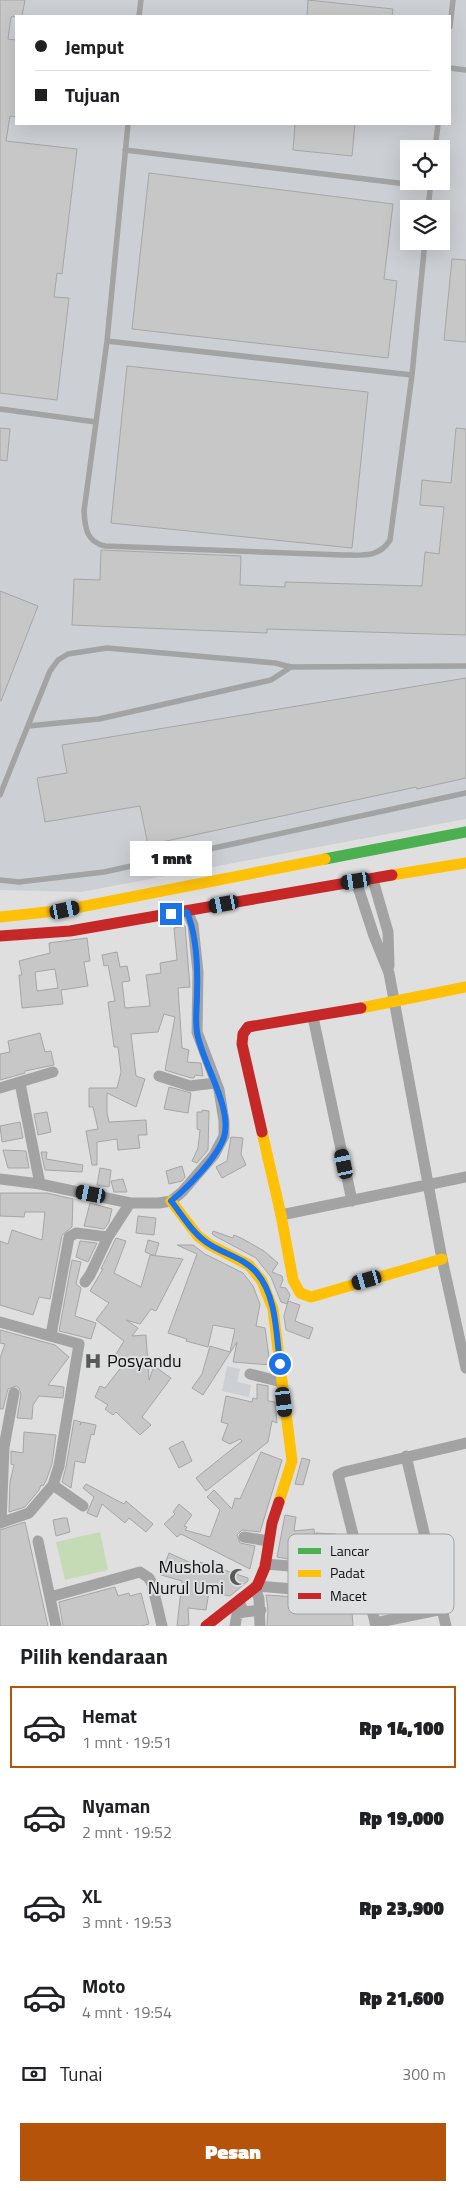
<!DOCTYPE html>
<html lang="id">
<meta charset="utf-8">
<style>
body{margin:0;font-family:"Titillium Web",sans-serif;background:#f6f6f6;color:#202124;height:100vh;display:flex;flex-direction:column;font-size:19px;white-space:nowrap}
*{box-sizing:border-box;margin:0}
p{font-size:16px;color:#757577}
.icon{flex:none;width:28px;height:28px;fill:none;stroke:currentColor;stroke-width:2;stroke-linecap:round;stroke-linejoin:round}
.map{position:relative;height:1626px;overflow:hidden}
.sheet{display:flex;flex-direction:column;background:#fff;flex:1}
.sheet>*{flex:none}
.guide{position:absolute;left:15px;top:15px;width:436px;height:110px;border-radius:0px;box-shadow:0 5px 20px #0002;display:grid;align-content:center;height:110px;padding:0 20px;background:#fff}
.tools{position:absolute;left:400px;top:140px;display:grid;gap:10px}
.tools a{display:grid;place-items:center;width:50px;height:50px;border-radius:0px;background:#fff;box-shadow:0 5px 20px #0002;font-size:25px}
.end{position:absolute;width:22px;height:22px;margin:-11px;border:6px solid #1a73e8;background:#fff;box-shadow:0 0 0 2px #fff}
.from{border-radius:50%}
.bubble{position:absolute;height:35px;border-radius:0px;background:#fff;box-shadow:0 5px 20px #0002;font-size:16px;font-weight:800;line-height:35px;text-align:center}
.car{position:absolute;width:15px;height:30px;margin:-15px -8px;border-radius:6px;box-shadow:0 0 4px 1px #0007;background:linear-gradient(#222 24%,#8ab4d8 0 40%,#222 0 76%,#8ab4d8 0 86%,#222 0)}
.guide b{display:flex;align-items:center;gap:18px;height:48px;font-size:19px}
.guide b+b{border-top:1px solid #e0e0e0}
.guide i{width:12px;height:12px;background:#202124}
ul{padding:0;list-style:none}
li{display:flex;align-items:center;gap:15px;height:82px;margin:0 10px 8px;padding:0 10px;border:2px solid transparent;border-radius:0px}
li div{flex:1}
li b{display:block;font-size:19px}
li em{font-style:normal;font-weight:800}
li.current{border-color:#b45309}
li>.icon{width:45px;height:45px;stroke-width:1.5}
h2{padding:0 20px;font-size:22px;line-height:60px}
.pay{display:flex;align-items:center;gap:12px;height:55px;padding:0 20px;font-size:19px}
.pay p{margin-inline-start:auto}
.action{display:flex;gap:10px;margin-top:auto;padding:10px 20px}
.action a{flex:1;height:58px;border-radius:0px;background:#b45309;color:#fff;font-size:20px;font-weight:800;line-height:58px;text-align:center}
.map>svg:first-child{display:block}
</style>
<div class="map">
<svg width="466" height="1626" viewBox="0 0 466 1626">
<rect width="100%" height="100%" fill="#dfdfdf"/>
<path fill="#cccfd3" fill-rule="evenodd" d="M0 0H466V819L81 892 0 890ZM16 16H450V124H16ZM409 149H441V181H409ZM409 209H441V241H409Z
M227 1366 240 1369 237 1382 251 1385 249 1397 222 1391Z"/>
<path fill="#c5dbb5" d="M100 1532 108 1570 65 1580 56 1542Z"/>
<path fill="#c7c7c7" stroke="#a6a6a6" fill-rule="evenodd" d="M0 0H25L22 16 11 17 8 39 16 40V117L10 116 6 141 77 149 62 274 57 273 54 297 69 298 57 400 0 393Z
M308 0 393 9 392 16H307Z
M295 124H355L352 156 293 150Z
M149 173 393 204 384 279 397 281 388 358 132 329Z
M452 259 466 260V342L444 340Z
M127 366 368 392 352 548 111 523Z
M0 428 10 429 7 461 0 460Z
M456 428 466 429V635L267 629V633L72 625 74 579 100 580 101 550 241 556 240 585 285 587V582L422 586 425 552 439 554 444 507 420 505 422 480 451 483Z
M0 591 38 606 1 701H0Z
M466 678V778L417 789 416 787 148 845 140 806 45 822 37 778 67 773 62 745Z
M185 926 190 987 178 988 182 1048 189 1050 187 1062 201 1063 203 1076 195 1075 194 1078H191L165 1070 175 1017 164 1014 158 1032 131 1034 136 1076 145 1079 136 1107 107 1093V1113L109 1122 146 1120 147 1135H138L140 1148 118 1150 117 1139 97 1142V1165H92L86 1131 98 1129 93 1107H89V1088H117L121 1072 118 1047H114L108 1002 115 1001 108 965 104 966 102 955 117 952 120 967 127 966 130 981 122 982 125 1008 150 1006 146 975 161 973 160 963 177 960 174 928Z
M87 938 90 961 84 962 88 986 61 990 63 1004 22 1008 19 975H22L19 961 50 953 49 943ZM55 969 58 988 37 991 35 972Z
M40 1033 45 1052 51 1051 54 1065 25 1071V1073L0 1080V1054L10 1052 8 1041Z
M169 1087 191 1093 188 1113 164 1109Z
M202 1110 209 1111 208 1150 197 1163 192 1161 198 1148 200 1130 197 1129V1112H202Z
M47 1112 51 1132 38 1135 34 1114Z
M20 1122 23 1138 2 1142 0 1126Z
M231 1137 243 1138 241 1154 246 1165 222 1178 216 1167 227 1161Z
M3 1150 26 1151 29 1168H8Z
M41 1152H47L46 1159 83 1165 82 1172 45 1170Z
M182 1166 185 1177 182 1181 169 1184 166 1171Z
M100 1168 111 1170 109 1187 97 1185Z
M123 1179 127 1192H114L111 1181Z
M0 1193H47L73 1199 72 1227 62 1235 50 1299 39 1297 33 1315 0 1305V1241L8 1244 12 1230 42 1240 45 1212H25L24 1217 0 1216Z
M90 1203 112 1209 109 1222 104 1229 84 1226Z
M138 1216 156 1218 154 1235 136 1233Z
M213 1231 233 1238 234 1235 243 1239 264 1251 278 1263 272 1272 282 1276 283 1280 280 1287 286 1288 290 1295 287 1304 281 1302 271 1277 256 1258 215 1236 212 1234Z
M116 1238 126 1241 114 1273 141 1287 150 1255 183 1259 156 1311 151 1309 140 1324 126 1320 138 1328 132 1336 146 1335 149 1380 154 1366 171 1378 142 1417 151 1425 140 1435 116 1412 113 1415 105 1409 108 1405 95 1397 100 1386 105 1388 123 1365 113 1359 124 1341 96 1320 109 1303 90 1291 103 1269H101Z
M148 1240 159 1243 155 1256 145 1252Z
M80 1241 97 1243 88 1262 76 1257Z
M177 1245H193L205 1254 243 1273 253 1286 260 1304 256 1326 265 1328 270 1365 233 1362 237 1342 203 1395 192 1388 202 1374 210 1346 230 1352 235 1329 213 1325 208 1347 186 1341 187 1339 168 1333 197 1254Z
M72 1260 81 1262 76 1284 81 1288 75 1316 96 1323 91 1339 59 1331Z
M288 1301 300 1305 295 1321 313 1328 309 1339 286 1330 284 1316Z
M0 1330 55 1345 69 1357 48 1385 64 1387 63 1398 39 1396 33 1405 32 1419 17 1418 21 1394 19 1388 16 1386 8 1389 3 1409H0V1358L5 1344 0 1343Z
M257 1384 268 1386V1401L275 1402 277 1423 272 1421 268 1442 206 1491 196 1478 242 1441 240 1439 230 1444 222 1440 228 1424 221 1422 226 1396 252 1402 253 1398 257 1399Z
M74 1420 81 1422 80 1425 82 1422 96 1425 94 1435 91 1434 85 1463 75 1461 71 1488 62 1482 66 1467Z
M24 1432 56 1435 52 1464 46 1481 43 1486 41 1485 39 1490 25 1507 9 1512 10 1482 14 1465 11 1464V1451L23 1453Z
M183 1441 192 1461 179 1468 169 1448Z
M261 1452 282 1460 260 1532 242 1530 237 1535 240 1543 255 1546 250 1569 181 1534 177 1537 164 1524 175 1514 173 1512 179 1504 192 1515 184 1526 187 1527 185 1530 210 1537 220 1510 207 1497 214 1490 232 1509 235 1498 240 1499Z
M302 1458 310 1460 303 1485 295 1484Z
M86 1484 124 1504 126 1501 153 1524 146 1532 129 1518 125 1523 102 1504 97 1517 87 1513 94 1497 83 1488Z
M285 1515 296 1517 294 1531 314 1529 315 1538 297 1540 294 1560 277 1557Z
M63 1518H67L70 1532 56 1536 53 1520Z
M25 1522 48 1626H0V1530Z
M316 1533 336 1534V1547L341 1548 340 1561H345V1571H349L353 1626H267L268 1610 266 1595 340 1600 347 1597 348 1590 346 1587 330 1585 328 1558 315 1557Z
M169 1553 209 1571 200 1562 248 1578V1581L230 1596 209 1592 206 1610 188 1608 189 1625 177 1626 182 1581 161 1575Z
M115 1587 118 1596 129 1593 130 1596 141 1593 149 1624 141 1626H63L59 1602Z"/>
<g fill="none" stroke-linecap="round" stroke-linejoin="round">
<path stroke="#a3a3a3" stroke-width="5.5" d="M139 16 141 0
M450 27 453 0
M450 68 466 70
M128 124 107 341 84 511C85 527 86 542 105 546L343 555C362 555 379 558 390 540L412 375 425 241
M435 149 438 124
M125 150 431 187
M428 209 431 181
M107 341 412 375
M0 409 96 422
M28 726 99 719 271 680 291 667
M0 795 50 671 58 660 68 654 107 648 275 663 291 667 466 666
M0 880 19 882 104 872 466 793"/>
<path stroke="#a3a3a3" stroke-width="11" d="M373 880 388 932 389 966
M356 881 374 936 389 973 442 1259 466 1368
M313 1017 352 1201
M159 1076 190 1086 215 1083
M20 1083 40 1184
M0 1088 53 1072
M0 1179 40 1184 130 1203H159L171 1201 182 1192 214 1155 224 1136V1121L219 1090 197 1032 198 972 193 925 187 911
M281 1215 466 1177
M85 1282 90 1275 108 1237 130 1203
M0 1322 79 1344 59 1466 53 1485 29 1513 0 1523
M51 1335 69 1237 76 1233 108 1237
M250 1374 282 1382
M406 1456 446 1626
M53 1485 83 1506
M1 1523 4 1447 14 1393
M244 1537 268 1541
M38 1541 56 1626
M265 1564 290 1566
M257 1586 341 1593
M255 1587 259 1599 260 1626
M50 1597 140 1572 149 1578 152 1584 162 1626
M239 1602 244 1612 261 1610
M375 1623 443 1609
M235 1626 237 1614 244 1612
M376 1626 338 1475 344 1472 466 1443"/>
<path stroke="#4caf50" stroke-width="11" d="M325 859 466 832"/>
<path stroke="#ffc107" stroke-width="11" d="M392 875 466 863
M0 917 65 910 325 859
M361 1008 466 987
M262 1132 281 1215 293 1280 300 1293 311 1297 442 1259
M171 1201 198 1236 210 1245 249 1265 262 1281 273 1309 292 1461 279 1502"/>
<path stroke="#c62828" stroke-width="11" d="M0 936 70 931 392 875
M262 1132 242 1044 243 1034 248 1027 361 1008
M206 1626 257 1586 265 1567 272 1523 279 1502"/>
</g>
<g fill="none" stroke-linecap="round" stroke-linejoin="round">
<path stroke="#1a73e8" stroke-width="6" d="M171 914 187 912C197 937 198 966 197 994 197 1006 195 1020 197 1032 201 1061 233 1107 224 1137 217 1158 188 1187 171 1201 183 1216 193 1234 209 1244 224 1254 244 1258 256 1272 277 1296 276 1334 280 1364"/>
</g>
<defs>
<g id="hospital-bare" transform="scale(1.35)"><path d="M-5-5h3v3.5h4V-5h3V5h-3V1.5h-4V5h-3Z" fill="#585959" stroke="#dedfe0" stroke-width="2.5" paint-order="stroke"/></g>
<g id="mosque-bare" transform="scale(1.35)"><path d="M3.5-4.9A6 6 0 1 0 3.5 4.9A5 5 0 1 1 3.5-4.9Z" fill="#585959" stroke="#dedfe0" stroke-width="2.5" paint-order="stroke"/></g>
</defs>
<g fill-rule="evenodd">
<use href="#hospital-bare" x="93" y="1361"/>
<use href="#mosque-bare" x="238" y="1577"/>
</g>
<g text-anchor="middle" stroke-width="4" stroke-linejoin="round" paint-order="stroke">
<g font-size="18" fill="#101111" stroke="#dedfe0" text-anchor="start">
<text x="107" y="1367">Posyandu</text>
<text x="224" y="1573" text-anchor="end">Mushola<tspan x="224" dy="21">Nurul Umi</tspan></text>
</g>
</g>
<rect x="288" y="1534" width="166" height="80" rx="8" fill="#dedfe0" stroke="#a0a1a2" stroke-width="1"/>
<rect x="298" y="1548" width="23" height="6" fill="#4caf50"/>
<rect x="298" y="1570" width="23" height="7" fill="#ffc107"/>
<rect x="298" y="1593" width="23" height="6" fill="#c62828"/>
<g font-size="14" fill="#101111">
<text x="330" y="1556">Lancar</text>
<text x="330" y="1578">Padat</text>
<text x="330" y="1601">Macet</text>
</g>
</svg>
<div class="tools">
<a><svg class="icon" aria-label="locate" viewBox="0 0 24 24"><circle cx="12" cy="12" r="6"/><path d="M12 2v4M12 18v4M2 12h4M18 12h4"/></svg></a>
<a><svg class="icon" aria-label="layers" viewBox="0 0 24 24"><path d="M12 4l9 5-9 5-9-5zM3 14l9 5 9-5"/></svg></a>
</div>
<i class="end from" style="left:280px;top:1364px"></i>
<i class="end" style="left:171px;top:914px"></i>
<div class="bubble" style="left:130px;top:841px;width:82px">1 mnt</div>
<i class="car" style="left:356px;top:881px;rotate:261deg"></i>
<i class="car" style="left:224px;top:904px;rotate:259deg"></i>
<i class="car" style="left:65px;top:910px;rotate:78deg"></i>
<i class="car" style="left:344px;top:1164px;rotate:348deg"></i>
<i class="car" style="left:91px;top:1194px;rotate:281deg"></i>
<i class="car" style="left:367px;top:1280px;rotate:254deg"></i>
<i class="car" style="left:284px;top:1402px;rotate:173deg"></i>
<div class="guide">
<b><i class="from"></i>Jemput</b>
<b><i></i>Tujuan</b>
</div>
</div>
<section class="sheet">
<h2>Pilih kendaraan</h2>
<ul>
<li class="current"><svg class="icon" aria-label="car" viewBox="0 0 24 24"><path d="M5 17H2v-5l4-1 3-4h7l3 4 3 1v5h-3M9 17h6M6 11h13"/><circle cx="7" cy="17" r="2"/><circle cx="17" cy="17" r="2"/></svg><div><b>Hemat</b><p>1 mnt · 19:51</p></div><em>Rp 14,100</em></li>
<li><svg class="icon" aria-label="car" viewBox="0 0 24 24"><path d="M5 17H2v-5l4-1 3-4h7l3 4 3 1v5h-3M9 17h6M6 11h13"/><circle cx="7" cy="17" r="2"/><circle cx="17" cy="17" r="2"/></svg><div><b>Nyaman</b><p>2 mnt · 19:52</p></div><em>Rp 19,000</em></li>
<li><svg class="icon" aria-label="car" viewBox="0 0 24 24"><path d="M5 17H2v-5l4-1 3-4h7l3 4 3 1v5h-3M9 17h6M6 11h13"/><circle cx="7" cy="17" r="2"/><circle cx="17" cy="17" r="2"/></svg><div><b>XL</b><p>3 mnt · 19:53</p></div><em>Rp 23,900</em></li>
<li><svg class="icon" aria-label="car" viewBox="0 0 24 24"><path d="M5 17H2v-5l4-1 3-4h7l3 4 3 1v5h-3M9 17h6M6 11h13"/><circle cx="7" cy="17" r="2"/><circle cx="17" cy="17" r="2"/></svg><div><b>Moto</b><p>4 mnt · 19:54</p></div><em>Rp 21,600</em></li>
</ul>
<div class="pay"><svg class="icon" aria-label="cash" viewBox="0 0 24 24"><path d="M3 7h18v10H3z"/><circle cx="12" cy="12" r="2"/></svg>Tunai<p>300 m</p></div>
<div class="action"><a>Pesan</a></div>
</section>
